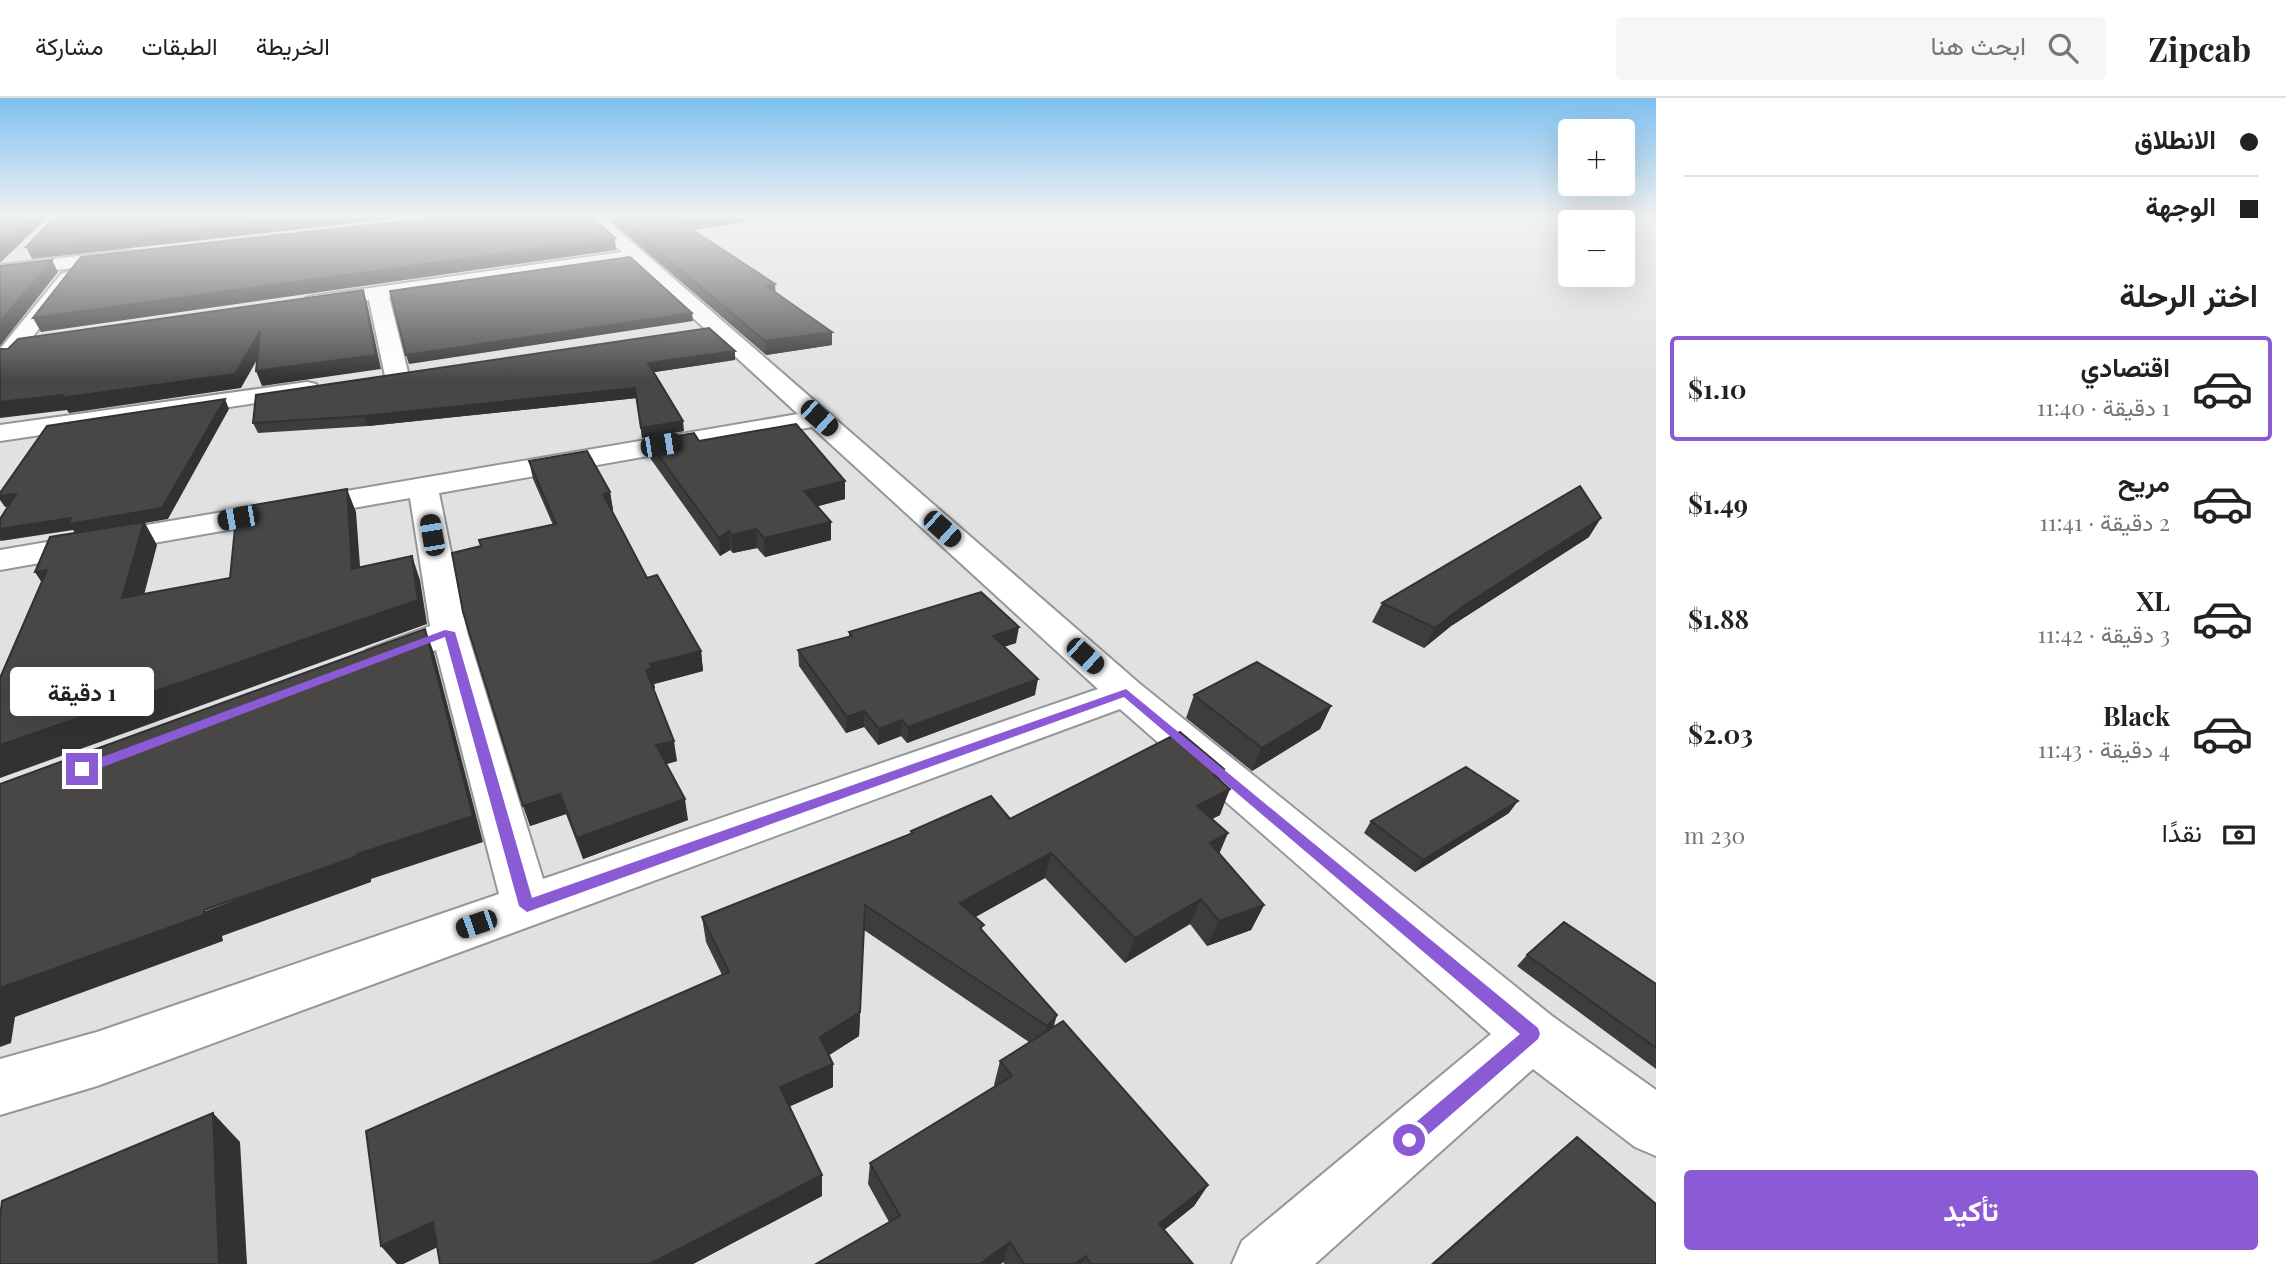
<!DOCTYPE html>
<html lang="ar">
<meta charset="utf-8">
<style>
body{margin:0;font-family:"Playfair Display",Vazirmatn,serif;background:#f6f6f6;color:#222;direction:rtl;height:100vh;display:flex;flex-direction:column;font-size:26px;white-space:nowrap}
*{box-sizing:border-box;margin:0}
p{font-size:23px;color:#767676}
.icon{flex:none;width:38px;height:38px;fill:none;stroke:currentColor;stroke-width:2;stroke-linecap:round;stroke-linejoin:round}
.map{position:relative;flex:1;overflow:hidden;direction:ltr}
.details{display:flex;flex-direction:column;background:#fff;width:630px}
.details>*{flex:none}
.banner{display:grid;align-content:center;height:154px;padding:0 28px;background:#fff}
.fabs{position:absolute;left:1558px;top:21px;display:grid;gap:14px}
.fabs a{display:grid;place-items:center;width:77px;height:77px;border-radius:7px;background:#fff;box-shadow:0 7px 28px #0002;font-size:35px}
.end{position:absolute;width:32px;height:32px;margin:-16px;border:9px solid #8b5bd5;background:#fff;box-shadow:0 0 0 4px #fff}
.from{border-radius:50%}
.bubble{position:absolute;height:49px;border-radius:7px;background:#fff;box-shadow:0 7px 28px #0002;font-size:23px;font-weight:700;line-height:49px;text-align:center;direction:rtl}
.car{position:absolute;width:21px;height:42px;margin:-21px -10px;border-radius:9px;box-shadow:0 0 5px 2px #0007;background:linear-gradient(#222 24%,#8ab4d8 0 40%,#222 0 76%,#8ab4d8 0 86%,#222 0)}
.banner b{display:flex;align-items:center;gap:24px;height:66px;font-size:26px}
.banner b+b{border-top:2px solid #e0e0e0}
.banner i{width:18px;height:18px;background:#222}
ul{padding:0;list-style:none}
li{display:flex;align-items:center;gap:21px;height:105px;margin:0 14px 10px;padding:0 14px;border:4px solid transparent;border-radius:7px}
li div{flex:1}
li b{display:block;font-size:26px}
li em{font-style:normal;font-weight:700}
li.selected{border-color:#8b5bd5}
li>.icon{width:63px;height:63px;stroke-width:1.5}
h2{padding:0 28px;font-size:32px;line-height:84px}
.pay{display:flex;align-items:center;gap:18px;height:77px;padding:0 28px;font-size:26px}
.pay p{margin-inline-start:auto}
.action{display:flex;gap:14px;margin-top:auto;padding:14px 28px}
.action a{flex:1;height:80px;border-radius:7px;background:#8b5bd5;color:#fff;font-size:28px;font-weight:700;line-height:80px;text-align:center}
header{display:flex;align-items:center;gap:42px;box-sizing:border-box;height:98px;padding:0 35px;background:#fff;border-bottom:2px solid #e0e0e0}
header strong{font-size:33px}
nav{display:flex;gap:38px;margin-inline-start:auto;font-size:24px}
.search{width:490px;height:63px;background:#f6f6f6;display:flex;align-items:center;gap:18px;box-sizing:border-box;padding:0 24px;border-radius:7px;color:#767676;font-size:26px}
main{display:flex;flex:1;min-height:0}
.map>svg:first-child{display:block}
</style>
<header>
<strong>Zipcab</strong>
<div class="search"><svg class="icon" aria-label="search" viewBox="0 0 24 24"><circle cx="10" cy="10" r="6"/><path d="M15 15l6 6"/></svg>ابحث هنا</div>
<nav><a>الخريطة</a><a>الطبقات</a><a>مشاركة</a></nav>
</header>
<main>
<section class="details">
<div class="banner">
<b><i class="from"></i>الانطلاق</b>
<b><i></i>الوجهة</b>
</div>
<h2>اختر الرحلة</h2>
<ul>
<li class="selected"><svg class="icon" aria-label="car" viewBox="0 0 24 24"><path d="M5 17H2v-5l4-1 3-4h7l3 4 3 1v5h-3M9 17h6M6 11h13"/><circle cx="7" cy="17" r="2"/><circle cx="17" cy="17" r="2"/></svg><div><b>اقتصادي</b><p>1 دقيقة · 11:40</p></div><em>$1.10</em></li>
<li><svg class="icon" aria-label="car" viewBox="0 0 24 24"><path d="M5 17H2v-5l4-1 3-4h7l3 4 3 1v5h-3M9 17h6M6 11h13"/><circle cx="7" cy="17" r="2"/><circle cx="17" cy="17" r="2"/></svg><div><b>مريح</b><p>2 دقيقة · 11:41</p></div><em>$1.49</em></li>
<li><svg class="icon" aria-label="car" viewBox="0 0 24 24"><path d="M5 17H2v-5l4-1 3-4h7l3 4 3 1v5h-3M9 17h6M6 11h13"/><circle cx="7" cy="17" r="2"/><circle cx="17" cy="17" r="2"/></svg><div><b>XL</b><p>3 دقيقة · 11:42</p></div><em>$1.88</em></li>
<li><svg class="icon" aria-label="car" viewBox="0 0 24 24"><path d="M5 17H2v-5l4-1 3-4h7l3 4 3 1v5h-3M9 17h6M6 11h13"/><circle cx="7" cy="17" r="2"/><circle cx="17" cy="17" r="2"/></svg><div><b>Black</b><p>4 دقيقة · 11:43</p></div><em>$2.03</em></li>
</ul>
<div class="pay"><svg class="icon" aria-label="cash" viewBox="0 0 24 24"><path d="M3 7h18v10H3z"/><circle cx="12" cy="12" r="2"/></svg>نقدًا<p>230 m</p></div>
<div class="action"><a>تأكيد</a></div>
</section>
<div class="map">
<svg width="1656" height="1166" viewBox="0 0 1656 1166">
<rect width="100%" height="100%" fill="#dfe1e3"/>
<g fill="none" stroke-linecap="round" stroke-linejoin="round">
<g stroke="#949698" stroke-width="4">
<path id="street" d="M585 119H603L1140 586 1552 918 1656 992V1058L1635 1049 1533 971 1315 1166H1232L1242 1143 1491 936 1120 611 97 988 0 1017V961L97 934 499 796 436 552 380 572 367 568 361 560 367 552 430 528 410 400 0 472V452L798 316 632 164 389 199 409 278 406 283 397 285 388 283 385 278 369 202 313 210 306 208 303 204 306 200 313 198 622 154ZM812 329 1098 591 543 781 467 534 439 395Z
M131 152 140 158 137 162 0 179V167Z
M68 174 78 180 8 271 0 273V251L61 176Z
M307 284 316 286 319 291 316 296 0 343V327Z"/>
</g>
<use href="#street" fill="#fff" fill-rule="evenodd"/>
</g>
<path fill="#3f3c3c" d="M606 119H742L743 124 693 132 776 194 832 234V247L766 257Z
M735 262 653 274 684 333 642 340 637 300 368 328 258 335 253 325Z
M648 343H699L845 383V401L817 408 831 442 765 459 757 450 733 455 730 452 720 458 650 360Z
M529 363 610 394 613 412 612 413 647 480 701 553 703 573 654 586 655 590 654 591 677 663 666 666 688 722 583 761 566 716 530 728 481 448 553 427 533 381Z
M1589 439 1451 528 1424 550 1372 524 1382 505Z
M849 534 1016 545 1004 549 1035 597 907 645 901 638 878 647 864 629 846 635 799 568 798 552 849 539Z
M1194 597 1331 608 1320 631 1252 673 1186 620Z
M1224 671 1220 682V717L1212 721 1219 756 1264 807 1251 832 1207 848 1190 826 1125 865 1045 780 975 819 983 833 1053 929 1208 1087 1194 1108 1164 1132 1193 1166H1004L1003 1164 1001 1166H816L889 1124 868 1086 870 1065 995 988 994 987 1000 963 1029 944 864 832 859 938 829 957 833 966V989L790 1008 822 1077V1098L693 1166H440L437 1149 403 1166H397L381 1148 722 877 706 844 702 819 910 736 911 733 1010 721Z
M1509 715 1415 774 1364 735 1371 723Z
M1527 857 1656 886V971L1517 868Z
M1577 1039 1656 1166H1431L1555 1057Z"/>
<path fill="#333131" d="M31 119H48L0 165V147Z
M303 119H407L32 161 26 149Z
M703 119H742L743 124 680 134 679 123Z
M615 140 616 152 41 234 33 220Z
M52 162 58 174 0 248V224Z
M775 186 776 199 766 188Z
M363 192 367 205 381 271 262 288 256 273Z
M692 215 693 223 409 266 406 257Z
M260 233 266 246 241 290 69 315 67 312 0 320V304Z
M832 234V247L766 257 765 243Z
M735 253V262L649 275 648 265Z
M635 290 637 300 368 328 364 318Z
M225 301 229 311 168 421 145 425 157 447 137 524 73 432 1 443 0 442V431Z
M683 323 684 333 642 340 641 330Z
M845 383V401L804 412V393Z
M347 391 356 414 362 495 352 471Z
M610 394 613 412 606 414 603 396Z
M16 396 23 406 5 409 0 402V398Z
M1601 420 1589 439 1451 528 1424 550 1435 530 1462 509Z
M831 424V442L765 459 764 440Z
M756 431 757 450 733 455 731 437Z
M729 433 730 452 720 458 719 440Z
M412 458 420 482 427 526 0 680V647Z
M47 472 51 499 35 474Z
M1019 529 1016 545 990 553 993 538Z
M425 531 434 555 483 744 371 781V784L222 838 223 843 15 919 11 945 0 949V890L357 756Z
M701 553 703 573 654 586 655 590 650 592 646 572 650 566Z
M1038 581 1035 597 907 645 908 629Z
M1331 608 1320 631 1252 673 1262 650Z
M864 613V629L846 635 847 619Z
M902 622 901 638 878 647 879 631Z
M674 643 677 663 660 668 656 647Z
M1224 671 1214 697V677Z
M1230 691 1220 717 1187 733 1197 708Z
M560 696 566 716 530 728 523 708Z
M685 701 688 722 583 761 577 740Z
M1518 703 1509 715 1415 774 1423 762Z
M1228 735 1217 761 1210 745Z
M1051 755 1045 780 956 830 960 805Z
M1201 801 1190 826 1125 865 1135 840Z
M1264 807 1251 832 1207 848 1219 823Z
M864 832 859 938 820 963V939Z
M1057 917 1050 941 1040 952 1047 928Z
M833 966V989L782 1012 780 989Z
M213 1015 240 1044 247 1166H219Z
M822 1077V1098L693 1166H650Z
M1208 1087 1194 1108 1147 1146 1159 1126Z
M433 1124 448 1144 403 1166H397L381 1148Z
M1010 1144 1003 1164 1001 1166H980Z
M1086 1158 1082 1166H1075Z"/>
<path fill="#494646" stroke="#333131" stroke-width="2" d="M0 119H31L0 147Z
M55 119H303L26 149Z
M441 119H592L615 140 33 220 81 159Z
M617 119H703L679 123 775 186 766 188 832 234 765 243Z
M630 159 692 215 406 257 390 193Z
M52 162 0 224V168Z
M363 192 376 257 256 273 260 233 235 276 61 300 63 297 0 304V251H8L18 241Z
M709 230 735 253 648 265 683 323 641 330 635 290 364 318 253 325 256 297Z
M225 301 162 410 69 426 71 420 0 431V421L16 396 0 398V395L47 328Z
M796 326 845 383 804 393 831 424 764 440 756 431 731 437 729 433 719 440 648 343 694 335 699 343Z
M587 353 610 394 603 396 647 480 657 477 701 553 650 566 652 570 646 572 674 643 656 647 685 701 577 740 560 696 523 708 463 514 452 455 481 448 479 442 556 426 529 363Z
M1580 388 1601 420 1462 509 1435 530 1382 505Z
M347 391 352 471 412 458 418 502 0 647V580L47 472 35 474 50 439 144 424 122 500 230 480 237 410Z
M981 494 1019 529 993 538 1038 581 908 629 902 622 879 631 864 613 847 619 798 552 852 538 849 534Z
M425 531 473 718 357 756 358 758 204 812V817L0 890V686Z
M1257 564 1331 608 1262 650 1194 597Z
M1180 634 1224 671 1214 677 1230 691 1197 708 1228 735 1210 745 1264 807 1219 823 1201 801 1135 840 1051 755 960 805 984 827 980 830 1057 917 1047 928 865 807 860 914 820 939 833 966 780 989 822 1077 650 1166H440L433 1124 381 1148 366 1033 729 874 702 819 913 735 911 733 991 698 1010 721Z
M1466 669 1518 703 1423 762 1371 723Z
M1564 824 1656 886V950L1527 857Z
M1063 923 1208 1087 1159 1126 1193 1166H1091L1086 1158 1075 1166H1024L1010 1144 980 1166H816L900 1118 870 1065 1012 978 1000 963Z
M213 1015 219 1166H0V1120L2 1103Z
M1577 1039 1656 1106V1166H1433Z"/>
<linearGradient id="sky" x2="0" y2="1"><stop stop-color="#7dc1f0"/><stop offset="0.42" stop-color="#f1f2f2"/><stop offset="1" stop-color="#f1f2f2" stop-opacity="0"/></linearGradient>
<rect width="1656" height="282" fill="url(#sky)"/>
<path fill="#8b5bd5" d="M445 532 455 534 532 800 1126 591 1538 930 1540 936 1538 941 1415 1048 1409 1051 1402 1048 1400 1042 1402 1036 1520 936 1124 599 527 814 519 808 445 539 87 675H78L76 671 78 668Z"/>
</svg>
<div class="fabs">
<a>+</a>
<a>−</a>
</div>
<i class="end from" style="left:1409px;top:1042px"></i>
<i class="end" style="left:82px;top:671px"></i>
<div class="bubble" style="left:10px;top:569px;width:144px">1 دقيقة</div>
<i class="car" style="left:819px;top:320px;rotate:132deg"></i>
<i class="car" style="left:661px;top:347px;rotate:81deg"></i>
<i class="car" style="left:238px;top:420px;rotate:260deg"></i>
<i class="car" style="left:942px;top:431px;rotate:132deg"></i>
<i class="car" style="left:432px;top:437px;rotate:350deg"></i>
<i class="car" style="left:1085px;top:558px;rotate:132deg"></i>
<i class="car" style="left:476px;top:826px;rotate:251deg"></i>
</div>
</main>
